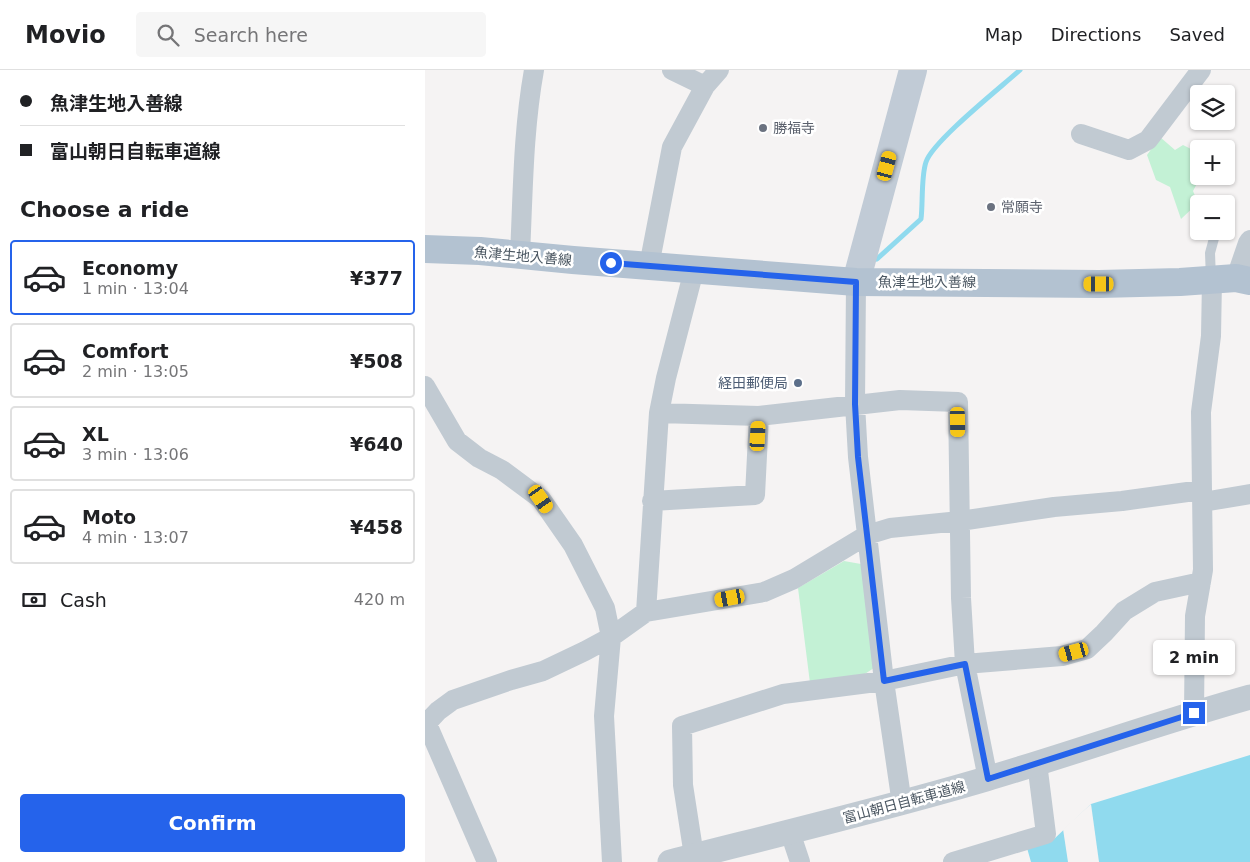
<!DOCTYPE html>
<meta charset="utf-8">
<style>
body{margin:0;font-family:"DejaVu Sans","Noto Sans JP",sans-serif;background:#f6f6f6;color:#202124;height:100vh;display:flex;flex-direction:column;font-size:19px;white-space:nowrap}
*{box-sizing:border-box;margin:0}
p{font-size:16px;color:#757577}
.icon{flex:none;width:28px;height:28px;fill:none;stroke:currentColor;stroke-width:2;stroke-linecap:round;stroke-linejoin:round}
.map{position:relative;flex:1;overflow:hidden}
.panel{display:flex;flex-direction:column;background:#fff;width:425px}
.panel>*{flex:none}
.hud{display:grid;align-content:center;height:110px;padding:0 20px;background:#fff}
.tools{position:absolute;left:765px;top:15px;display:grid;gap:10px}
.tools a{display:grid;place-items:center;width:45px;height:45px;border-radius:5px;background:#fff;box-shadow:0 1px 4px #0004;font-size:25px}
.end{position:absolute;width:22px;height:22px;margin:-11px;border:6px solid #2563eb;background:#fff;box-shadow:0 0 0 2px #fff}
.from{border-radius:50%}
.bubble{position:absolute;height:35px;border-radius:5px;background:#fff;box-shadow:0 1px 4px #0004;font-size:16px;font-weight:800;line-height:35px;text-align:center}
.car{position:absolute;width:15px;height:30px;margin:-15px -8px;border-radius:6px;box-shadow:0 0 4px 1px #0007;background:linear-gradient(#f5c518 24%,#345 0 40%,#f5c518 0 76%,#345 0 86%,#f5c518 0)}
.hud b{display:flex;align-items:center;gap:18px;height:48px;font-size:19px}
.hud b+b{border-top:1px solid #e0e0e0}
.hud i{width:12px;height:12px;background:#202124}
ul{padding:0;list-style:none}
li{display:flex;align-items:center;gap:15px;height:75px;margin:0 10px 8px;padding:0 10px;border:2px solid #e0e0e0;border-radius:5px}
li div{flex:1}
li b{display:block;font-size:19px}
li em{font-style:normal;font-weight:800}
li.on{border-color:#2563eb}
li>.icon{width:45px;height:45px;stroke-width:1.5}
h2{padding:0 20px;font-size:22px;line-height:60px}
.pay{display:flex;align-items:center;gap:12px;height:55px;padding:0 20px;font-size:19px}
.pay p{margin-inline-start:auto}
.cta{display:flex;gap:10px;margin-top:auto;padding:10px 20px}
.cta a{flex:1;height:58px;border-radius:5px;background:#2563eb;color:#fff;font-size:20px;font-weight:800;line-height:58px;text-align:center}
header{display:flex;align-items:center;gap:30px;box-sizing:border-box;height:70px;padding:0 25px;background:#fff;border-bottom:1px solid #e0e0e0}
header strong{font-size:24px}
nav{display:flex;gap:28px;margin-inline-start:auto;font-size:18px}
.search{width:350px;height:45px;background:#f6f6f6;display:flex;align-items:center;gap:12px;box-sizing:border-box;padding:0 18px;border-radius:5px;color:#757577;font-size:19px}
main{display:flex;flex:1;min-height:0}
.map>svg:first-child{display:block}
</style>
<header>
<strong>Movio</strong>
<div class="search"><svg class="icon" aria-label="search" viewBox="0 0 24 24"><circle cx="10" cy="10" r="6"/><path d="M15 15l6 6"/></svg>Search here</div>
<nav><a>Map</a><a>Directions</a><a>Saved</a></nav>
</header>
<main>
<section class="panel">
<div class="hud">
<b><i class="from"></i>魚津生地入善線</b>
<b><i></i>富山朝日自転車道線</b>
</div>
<h2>Choose a ride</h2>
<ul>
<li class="on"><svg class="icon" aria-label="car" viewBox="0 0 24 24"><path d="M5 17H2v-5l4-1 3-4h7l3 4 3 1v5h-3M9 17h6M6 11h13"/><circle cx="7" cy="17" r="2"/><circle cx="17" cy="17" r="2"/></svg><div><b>Economy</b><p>1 min · 13:04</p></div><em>¥377</em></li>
<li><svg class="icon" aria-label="car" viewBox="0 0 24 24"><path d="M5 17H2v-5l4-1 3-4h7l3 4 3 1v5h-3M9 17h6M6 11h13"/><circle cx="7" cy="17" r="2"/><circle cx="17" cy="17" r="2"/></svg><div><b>Comfort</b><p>2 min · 13:05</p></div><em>¥508</em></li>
<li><svg class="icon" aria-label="car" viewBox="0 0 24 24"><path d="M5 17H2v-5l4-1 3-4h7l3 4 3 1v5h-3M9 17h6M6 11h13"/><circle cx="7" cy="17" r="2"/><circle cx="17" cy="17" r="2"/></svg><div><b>XL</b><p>3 min · 13:06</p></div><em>¥640</em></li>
<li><svg class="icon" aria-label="car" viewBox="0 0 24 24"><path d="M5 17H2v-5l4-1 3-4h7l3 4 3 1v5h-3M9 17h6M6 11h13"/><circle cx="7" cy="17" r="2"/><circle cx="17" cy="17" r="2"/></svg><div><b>Moto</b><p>4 min · 13:07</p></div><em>¥458</em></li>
</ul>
<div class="pay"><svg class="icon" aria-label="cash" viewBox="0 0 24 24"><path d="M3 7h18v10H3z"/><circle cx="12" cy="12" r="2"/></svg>Cash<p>420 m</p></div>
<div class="cta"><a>Confirm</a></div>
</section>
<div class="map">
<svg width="825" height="792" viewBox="0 0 825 792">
<rect width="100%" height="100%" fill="#f5f3f3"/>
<path fill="#c3f1d5" d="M735 67 750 80 758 75 774 83V106H776L768 121 773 133 756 149 745 117 731 110 722 85Z
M419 491 436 494 449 598 435 607 385 613 373 518Z"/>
<path fill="#90daee" d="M825 685V792H606L602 778 628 770 666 734Z"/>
<path fill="#f5f3f3" d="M666 734 674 792H643L638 759Z"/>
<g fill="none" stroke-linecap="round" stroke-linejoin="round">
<path stroke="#90daee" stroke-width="5" d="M452 189 496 149C498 134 496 106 501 92 508 71 575 18 595 0"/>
<path stroke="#c1cad2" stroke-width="10" d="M786 209 785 183 791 161"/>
<path stroke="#c1cad2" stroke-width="20" d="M247 0 280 16
M656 64 704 80 723 70 776 0
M95 184C98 123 98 61 109 0
M224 196 247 77 280 16 294 0
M811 208 823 173 825 170
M431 212 430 334 433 387 459 611 477 734
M0 316 32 371 54 388 77 400 116 429 148 475 180 538 186 567 179 646 187 792
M234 343 334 346 475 330 533 332 536 528 540 594 563 709
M227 431 330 425 334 346
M778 432 825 424
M221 542 234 343 241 308 269 200
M769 643 770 546 778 500 776 342 786 266 787 210
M2 654 62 792
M0 655 13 641 28 630 86 610 118 601 160 581 186 567 221 542 339 522 369 509 442 465 465 458 535 451 629 437 697 431 777 420
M365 762 375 792
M269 786 258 715 257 656 358 624 459 611 540 594 637 586 662 579 679 563 699 541 730 522 776 512
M528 792 621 764 612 693"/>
<path stroke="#c1cad2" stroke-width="25" d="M245 792C351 765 456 740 561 709 649 683 736 652 825 627"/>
<path stroke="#c1cbd6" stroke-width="28" d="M431 212 488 0"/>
<path stroke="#b3c2d1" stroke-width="28" d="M0 179 55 181 148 190 431 212 674 214 755 212 811 208 825 211"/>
</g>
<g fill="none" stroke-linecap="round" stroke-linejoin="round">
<path stroke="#2563eb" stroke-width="6" d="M186 193 431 212 430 334 433 387 459 611 540 594 563 709 769 643"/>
</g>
<g fill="#6b7280" stroke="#fff" stroke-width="2">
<circle cx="338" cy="58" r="5"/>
<circle cx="566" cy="137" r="5"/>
</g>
<circle fill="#5c6f8a" stroke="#fff" stroke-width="2" cx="373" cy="313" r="5"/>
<g text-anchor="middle" stroke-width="5" stroke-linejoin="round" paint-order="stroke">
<g font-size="14" fill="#5b616d" stroke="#fff" text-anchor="start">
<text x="348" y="63">勝福寺</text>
<text x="576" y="142">常願寺</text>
</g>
<g font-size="14" fill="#4a5661" stroke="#fff">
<text transform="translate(98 186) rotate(5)" y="5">魚津生地入善線</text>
<text x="502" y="217">魚津生地入善線</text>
<text transform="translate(479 732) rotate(-15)" y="5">富山朝日自転車道線</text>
</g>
<g font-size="14" fill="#4e5e75" stroke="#fff" text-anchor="end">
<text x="363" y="318">経田郵便局</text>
</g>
</g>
</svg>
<div class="tools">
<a><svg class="icon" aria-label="layers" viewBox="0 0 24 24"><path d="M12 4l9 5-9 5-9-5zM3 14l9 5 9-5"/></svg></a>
<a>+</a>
<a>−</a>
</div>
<i class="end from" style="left:186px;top:193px"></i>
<i class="end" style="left:769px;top:643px"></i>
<div class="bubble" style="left:728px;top:570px;width:82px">2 min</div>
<i class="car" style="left:462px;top:96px;rotate:15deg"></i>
<i class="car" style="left:674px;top:214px;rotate:270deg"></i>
<i class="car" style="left:533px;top:352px;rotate:179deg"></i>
<i class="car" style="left:333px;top:366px;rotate:3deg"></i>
<i class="car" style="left:116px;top:429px;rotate:145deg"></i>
<i class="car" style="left:305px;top:528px;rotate:260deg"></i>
<i class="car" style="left:649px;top:582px;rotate:255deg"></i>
</div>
</main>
